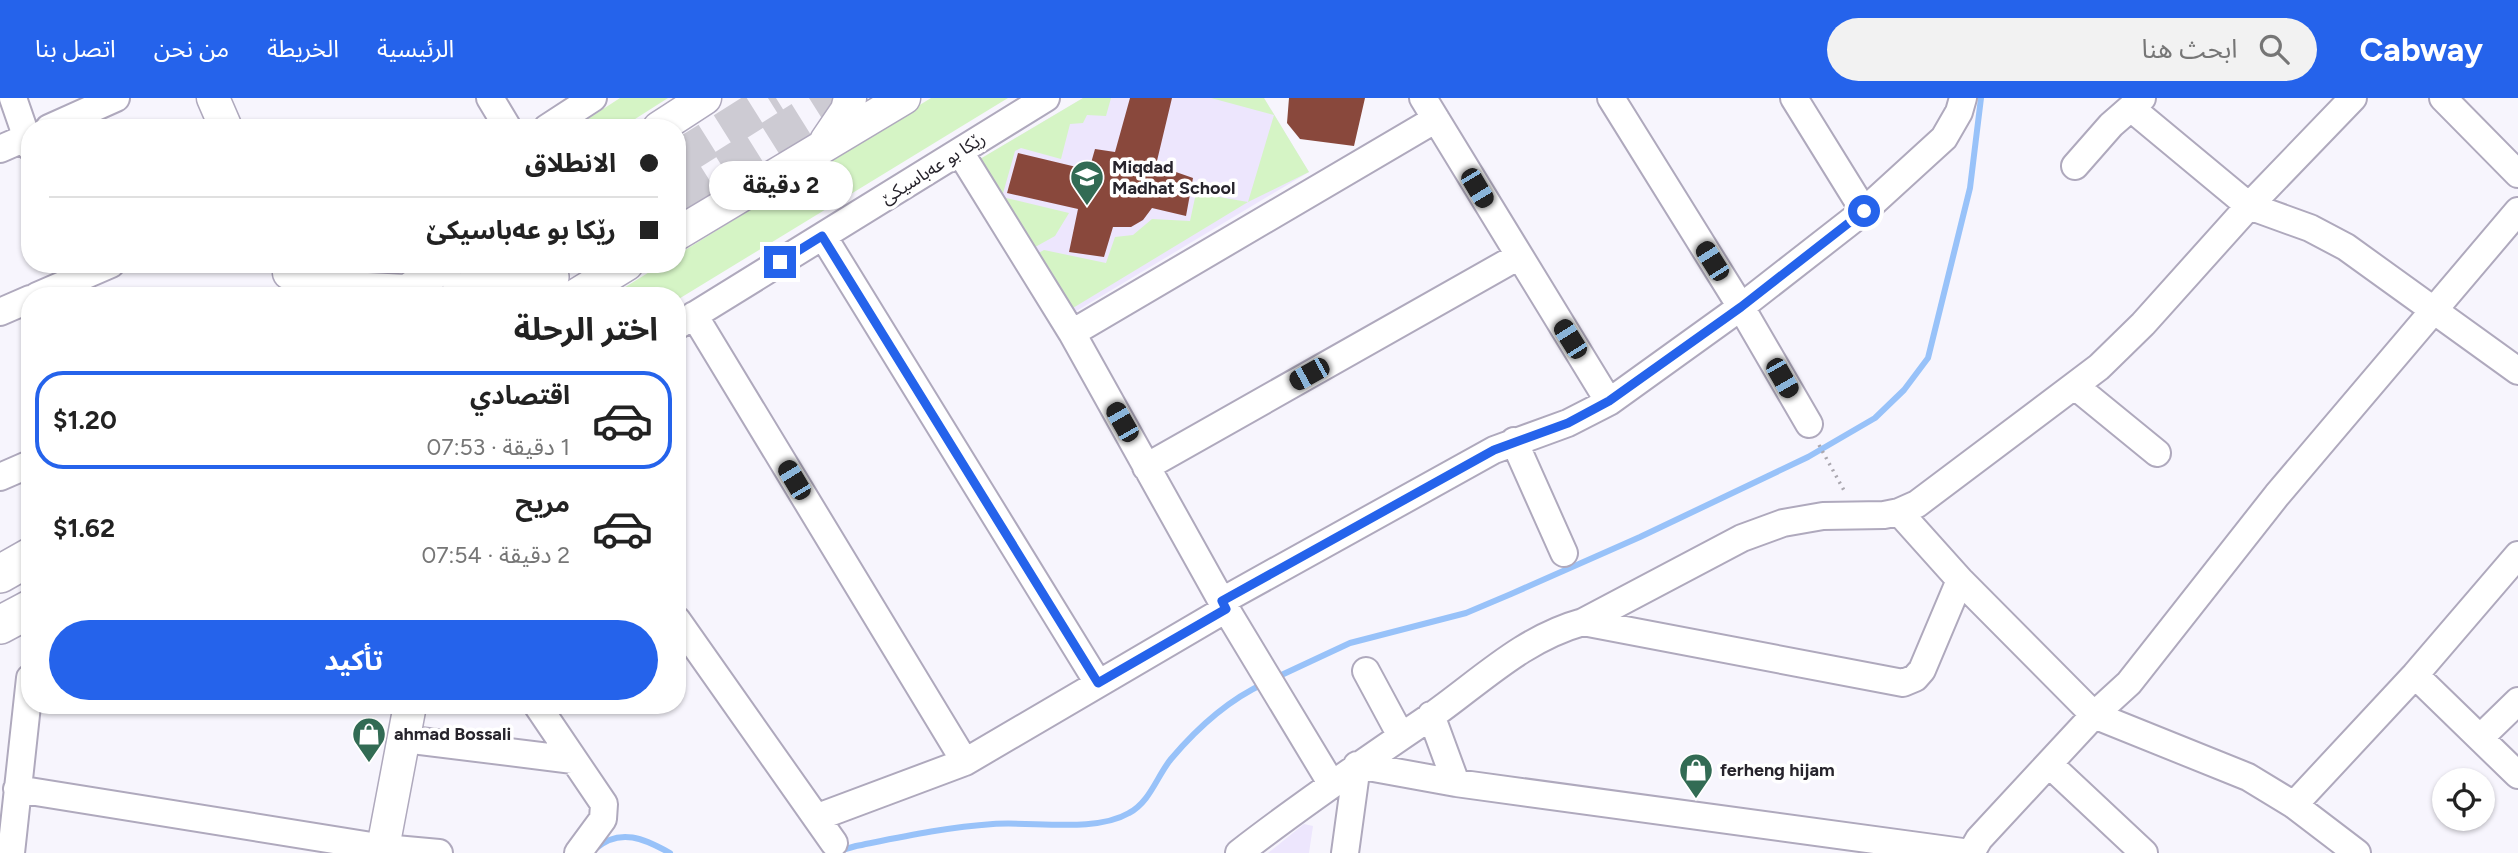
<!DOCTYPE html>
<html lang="ar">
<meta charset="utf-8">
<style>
body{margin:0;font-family:Figtree,"Noto Sans Arabic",sans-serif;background:#f2f2f2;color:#222;direction:rtl;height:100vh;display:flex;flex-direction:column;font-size:26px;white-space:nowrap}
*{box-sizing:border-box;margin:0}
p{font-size:23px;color:#767676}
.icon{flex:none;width:38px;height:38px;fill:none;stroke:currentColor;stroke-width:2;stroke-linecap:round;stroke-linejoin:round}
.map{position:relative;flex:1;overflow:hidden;direction:ltr}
.sheet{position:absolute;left:21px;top:189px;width:665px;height:427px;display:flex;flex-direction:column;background:#fff;border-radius:28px;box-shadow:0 2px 5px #0004;direction:rtl}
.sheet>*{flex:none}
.guide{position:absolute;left:21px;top:21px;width:665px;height:154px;border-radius:28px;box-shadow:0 2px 5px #0004;direction:rtl;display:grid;align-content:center;height:154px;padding:0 28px;background:#fff}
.tools{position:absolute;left:2432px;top:670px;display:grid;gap:14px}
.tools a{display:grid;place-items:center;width:63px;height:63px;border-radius:50%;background:#fff;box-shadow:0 2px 5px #0004;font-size:35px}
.end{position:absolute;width:32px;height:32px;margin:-16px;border:9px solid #2563eb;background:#fff;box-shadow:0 0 0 4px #fff}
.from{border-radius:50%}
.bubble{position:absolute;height:49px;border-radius:24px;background:#fff;box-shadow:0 2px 5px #0004;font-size:23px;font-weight:700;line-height:49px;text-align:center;direction:rtl}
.car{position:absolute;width:21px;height:42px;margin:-21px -10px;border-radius:9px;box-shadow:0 0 5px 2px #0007;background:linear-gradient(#222 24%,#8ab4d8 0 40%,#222 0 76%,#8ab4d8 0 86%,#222 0)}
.guide b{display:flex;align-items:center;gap:24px;height:66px;font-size:26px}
.guide b+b{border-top:2px solid #e0e0e0}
.guide i{width:18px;height:18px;background:#222}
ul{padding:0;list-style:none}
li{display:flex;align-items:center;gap:21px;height:98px;margin:0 14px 10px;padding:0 14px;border:4px solid transparent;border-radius:28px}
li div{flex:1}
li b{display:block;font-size:26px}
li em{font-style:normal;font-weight:700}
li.current{border-color:#2563eb}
li>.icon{width:63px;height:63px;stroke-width:1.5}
h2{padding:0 28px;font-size:32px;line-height:84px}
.primary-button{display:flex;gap:14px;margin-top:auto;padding:14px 28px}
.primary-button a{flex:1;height:80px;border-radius:42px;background:#2563eb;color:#fff;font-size:28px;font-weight:700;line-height:80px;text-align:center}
header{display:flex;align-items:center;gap:42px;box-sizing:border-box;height:98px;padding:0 35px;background:#2563eb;color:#fff}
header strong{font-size:33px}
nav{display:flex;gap:38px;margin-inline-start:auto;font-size:24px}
.search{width:490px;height:63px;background:#f2f2f2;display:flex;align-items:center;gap:18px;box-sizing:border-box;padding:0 24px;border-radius:38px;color:#767676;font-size:26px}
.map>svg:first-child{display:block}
</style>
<header>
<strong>Cabway</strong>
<div class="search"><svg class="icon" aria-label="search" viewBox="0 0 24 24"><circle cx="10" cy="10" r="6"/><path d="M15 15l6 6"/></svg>ابحث هنا</div>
<nav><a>الرئيسية</a><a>الخريطة</a><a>من نحن</a><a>اتصل بنا</a></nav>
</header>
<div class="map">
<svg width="2518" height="755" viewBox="0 0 2518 755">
<rect width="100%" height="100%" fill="#f7f5fd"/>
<path fill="#ede6fd" d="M1083 0H1264L1309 74 1068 218 975 64Z
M1304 726 1313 728 1309 755H1268Z"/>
<path fill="#d5f4c5" d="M620 0H668L621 30H574Z
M931 0H1008L677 202V198H611L662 166H677V157Z
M1083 0H1111L1106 18 1087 17 1083 25 1070 26 1061 61 1021 50 1015 53 1002 99 1069 115 1055 138 1028 153 975 64Z
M1211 0H1264L1309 74 1248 104 1068 213 1035 157 1044 152 1106 165 1115 139 1133 137 1152 121 1190 123 1196 95 1248 104 1274 17Z"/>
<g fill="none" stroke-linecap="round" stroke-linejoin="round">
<path stroke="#98c2f9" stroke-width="6" d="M1275 580 1350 545 1466 515 1511 496 1640 439 1808 359 1875 320 1904 292 1928 260 1970 90 1981 0
M595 751C620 729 645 741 670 755
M839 753 856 748C901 739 947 729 993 726 1033 723 1095 735 1129 715 1150 704 1157 678 1171 661 1198 629 1228 602 1265 585"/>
</g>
<path fill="#89483c" d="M1130 0H1172L1156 67 1193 80 1186 118 1152 110 1143 122 1131 129H1113L1104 159 1069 154 1078 111 1007 95 1018 55 1089 72 1095 51 1115 54Z
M1289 0H1365L1354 48 1300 41 1287 25Z"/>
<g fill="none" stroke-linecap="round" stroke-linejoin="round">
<path stroke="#cdcbd3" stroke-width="37" stroke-dasharray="37 18" stroke-linecap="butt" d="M677 62 776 0
M677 100 836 0"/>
<g stroke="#afa9bd" stroke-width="30">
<path id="minor" d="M13 0 30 49
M490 0 508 30
M1423 0 1609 304
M1611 0 1741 209 1809 326
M1794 0 1864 113
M2443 0 2518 76
M2131 10 2249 108 2310 130 2346 149 2518 273
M49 30 116 0
M547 30 593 0
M0 51 30 38
M960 54 1072 235 1226 511 1331 685
M2075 68 2111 27 2142 0
M823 138 1098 585
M37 198 111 166
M0 214 30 201
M694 217 965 664
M677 228 1046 0
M1072 235 1436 21
M2075 288 2157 355
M1514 343 1564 455
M1146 369 1519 158
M0 379 30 366
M1899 414 1960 482 2094 617 2248 679 2294 707 2357 755
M1222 503 1494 352 1568 325 1609 304 1741 209 1864 113 1944 40 1959 14 1963 0
M677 522 834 745
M1583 524 1742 440 1783 425 1823 418 1884 417 1899 414 1917 406 2099 269 2143 226 2249 108 2353 0
M1366 573 1401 638
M2415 577 2518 677
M537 607 604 706 603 721 578 755
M1431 617 1456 685
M2480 640 2518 603
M404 641 573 662
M2049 666 2144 755
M1357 667 1456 685 1970 755
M17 691 384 750 439 755
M2294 707 2415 577 2518 457
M818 719 965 664 1226 511
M11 755 30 580
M1239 755C1301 707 1365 663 1430 619 1480 584 1522 541 1583 524L1903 585 1915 580 1922 572 1960 482
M1345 755 1357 667
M1971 755 1979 741 2094 617 2129 585 2277 397 2518 113"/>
</g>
<g stroke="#afa9bd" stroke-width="35">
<path id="major" d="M213 0 226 30
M659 30 705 0
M826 43 847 12 850 0
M677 136 904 0
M289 175 347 190 407 193
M399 198 448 166
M575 198 627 166
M382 755 410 607"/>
</g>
<g stroke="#afa9bd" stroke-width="40">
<path id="highway" d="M459 198 510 166
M523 198 550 179
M0 476 30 459
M0 527 30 511"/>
</g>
<path stroke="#aaa7af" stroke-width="3.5" stroke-dasharray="2 5" stroke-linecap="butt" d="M1819 347 1846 396"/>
<use href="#minor" stroke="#fff" stroke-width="26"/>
<use href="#major" stroke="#fff" stroke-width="32"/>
<use href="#highway" stroke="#fff" stroke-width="37"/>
</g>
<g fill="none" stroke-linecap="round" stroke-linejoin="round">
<path stroke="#2563eb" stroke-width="9" d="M780 164 822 138 1098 585 1226 511 1222 503 1494 352 1568 325 1609 303 1741 209 1864 113"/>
</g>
<defs>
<g id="school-pin" transform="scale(1.75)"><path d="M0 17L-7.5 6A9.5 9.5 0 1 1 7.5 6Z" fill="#326b54" stroke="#fff"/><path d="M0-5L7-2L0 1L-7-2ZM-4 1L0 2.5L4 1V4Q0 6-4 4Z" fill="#fff"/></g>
<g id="shop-pin" transform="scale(1.75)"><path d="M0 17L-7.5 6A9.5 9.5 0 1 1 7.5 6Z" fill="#326b54" stroke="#fff"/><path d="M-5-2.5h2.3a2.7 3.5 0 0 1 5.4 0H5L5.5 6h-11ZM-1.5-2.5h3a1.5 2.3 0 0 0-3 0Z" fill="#fff"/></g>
</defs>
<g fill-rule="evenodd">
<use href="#school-pin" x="1087" y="79"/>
<use href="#shop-pin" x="369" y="636"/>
<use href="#shop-pin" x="1696" y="672"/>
</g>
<g text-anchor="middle" stroke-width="7" stroke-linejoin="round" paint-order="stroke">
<g font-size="18" font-weight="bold" fill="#27242c" stroke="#fff" text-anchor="start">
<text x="1112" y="75">Miqdad<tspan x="1112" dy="21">Madhat School</tspan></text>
<text x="394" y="642">ahmad Bossali</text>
<text x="1720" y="678">ferheng hijam</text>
</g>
<g font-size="18" fill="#27242c" stroke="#fff">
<text transform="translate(933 70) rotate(-32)" y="6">رێكا بو عه‌باسيكێ</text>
</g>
</g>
</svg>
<div class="tools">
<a><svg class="icon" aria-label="locate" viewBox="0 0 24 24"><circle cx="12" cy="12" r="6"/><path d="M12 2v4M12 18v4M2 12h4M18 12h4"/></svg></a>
</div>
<i class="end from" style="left:1864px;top:113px"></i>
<i class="end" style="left:780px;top:164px"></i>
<div class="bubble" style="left:709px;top:63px;width:144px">2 دقيقة</div>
<i class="car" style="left:1477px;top:90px;rotate:149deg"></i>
<i class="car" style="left:1712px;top:163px;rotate:328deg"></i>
<i class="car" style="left:1570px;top:241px;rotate:328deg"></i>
<i class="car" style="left:1309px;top:276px;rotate:241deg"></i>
<i class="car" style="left:1782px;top:280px;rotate:150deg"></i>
<i class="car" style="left:1122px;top:324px;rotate:330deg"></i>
<i class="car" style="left:794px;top:382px;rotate:329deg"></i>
<div class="guide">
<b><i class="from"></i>الانطلاق</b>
<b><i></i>رێكا بو عه‌باسيكێ</b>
</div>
<section class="sheet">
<h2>اختر الرحلة</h2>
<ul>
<li class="current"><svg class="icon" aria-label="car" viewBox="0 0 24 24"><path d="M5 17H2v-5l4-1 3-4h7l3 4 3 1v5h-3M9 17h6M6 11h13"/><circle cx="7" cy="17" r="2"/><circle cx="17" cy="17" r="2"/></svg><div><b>اقتصادي</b><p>1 دقيقة · 07:53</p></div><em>$1.20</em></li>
<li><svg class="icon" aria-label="car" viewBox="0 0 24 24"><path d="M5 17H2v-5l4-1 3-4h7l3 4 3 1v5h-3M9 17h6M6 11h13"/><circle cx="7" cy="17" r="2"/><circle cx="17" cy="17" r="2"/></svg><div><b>مريح</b><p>2 دقيقة · 07:54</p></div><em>$1.62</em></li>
</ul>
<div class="primary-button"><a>تأكيد</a></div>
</section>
</div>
